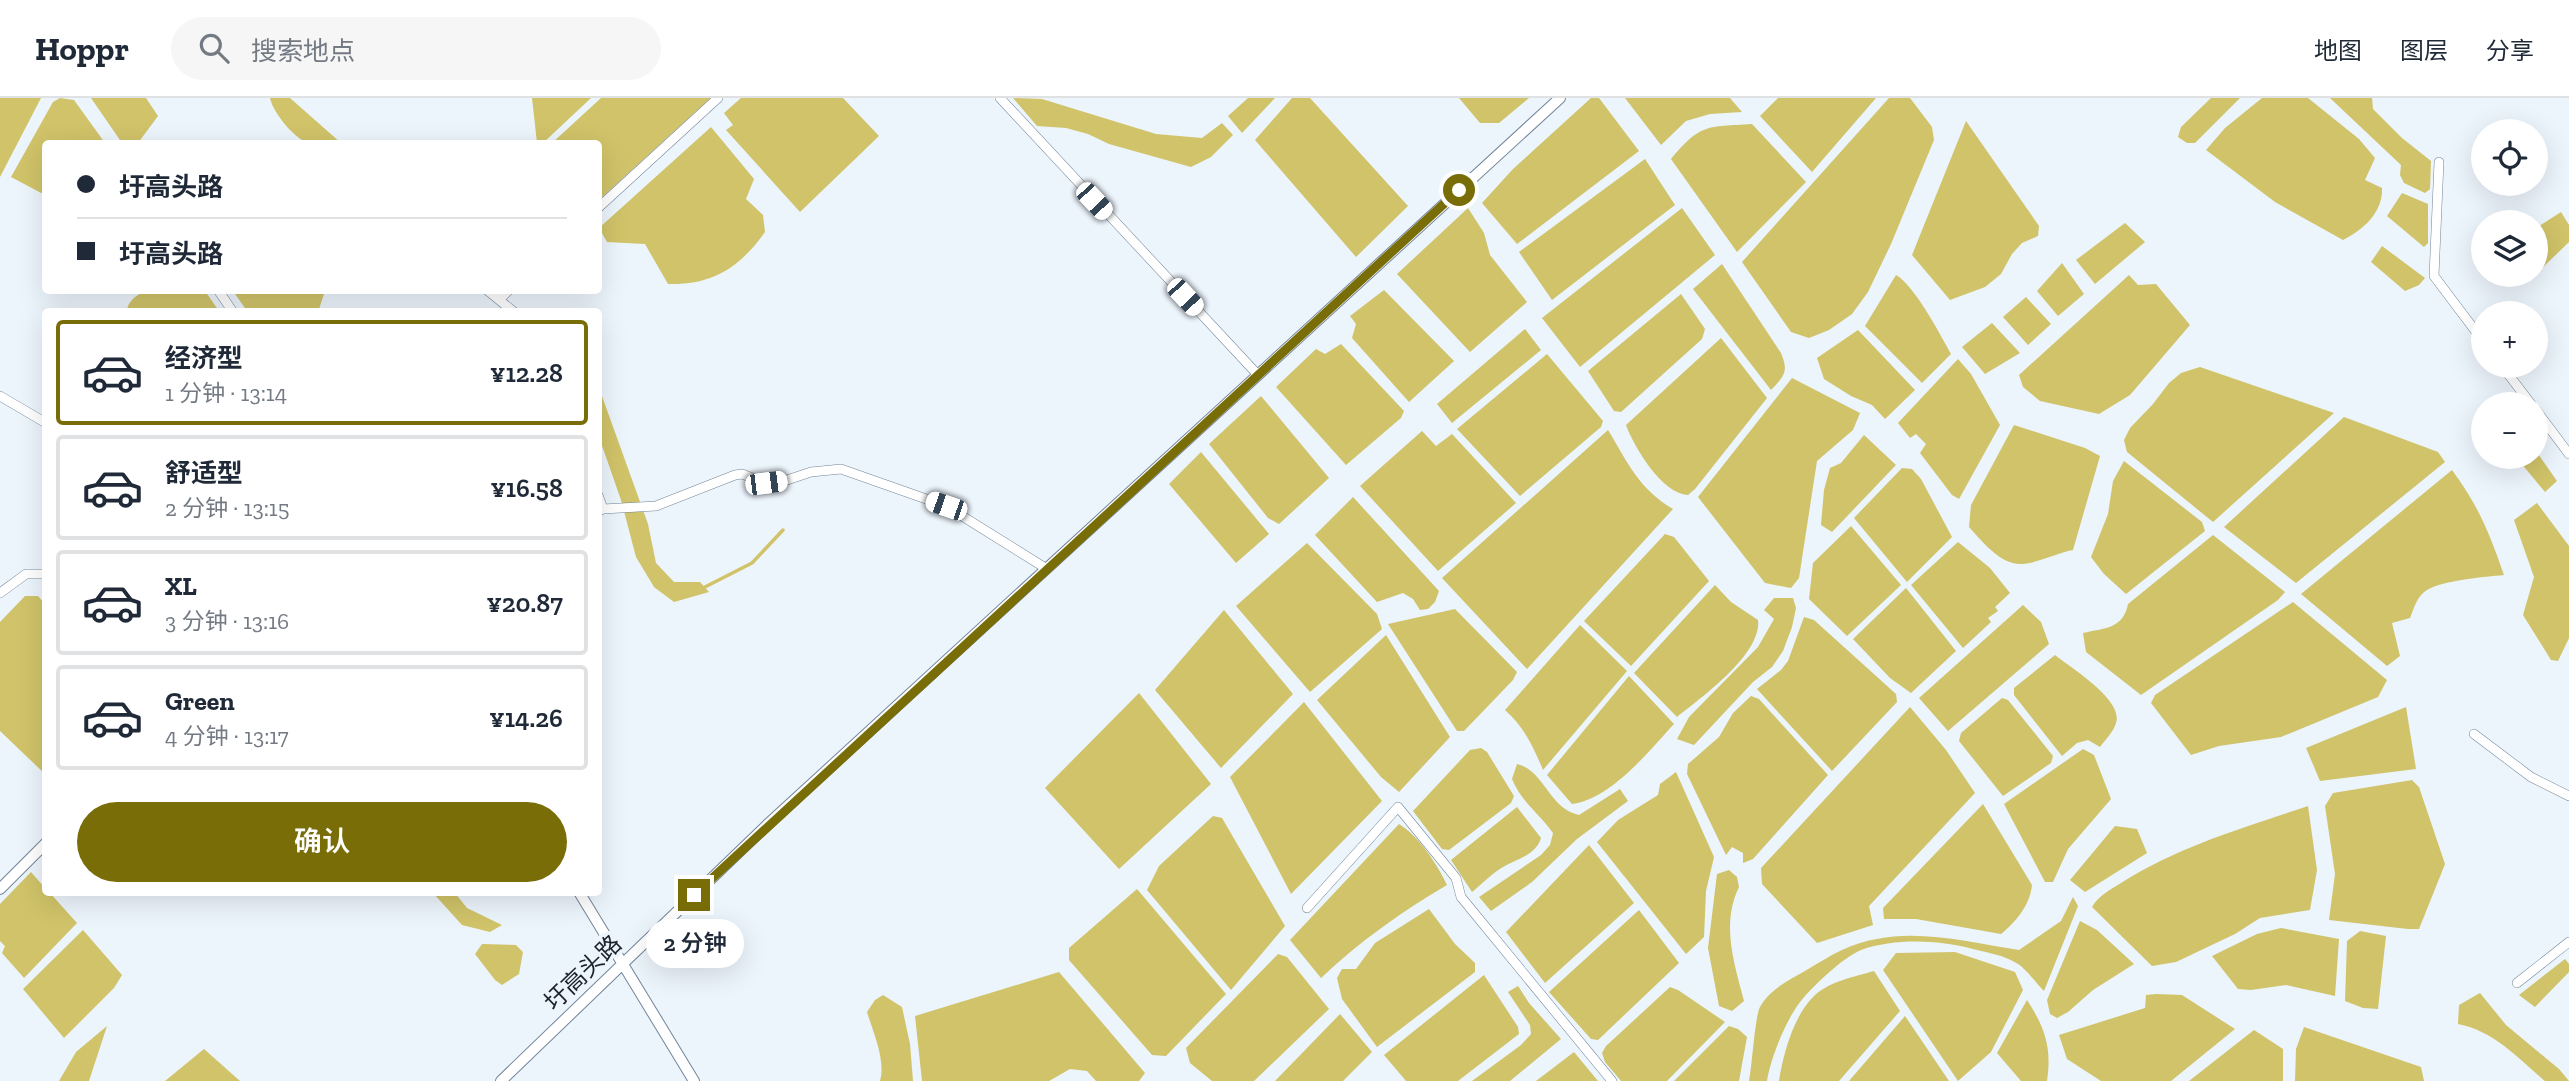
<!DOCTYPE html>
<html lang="zh">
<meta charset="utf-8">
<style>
body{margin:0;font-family:"Zilla Slab","Noto Sans SC",serif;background:#f6f6f7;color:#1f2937;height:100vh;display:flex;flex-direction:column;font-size:26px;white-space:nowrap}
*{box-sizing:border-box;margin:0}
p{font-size:23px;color:#747a83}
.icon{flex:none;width:38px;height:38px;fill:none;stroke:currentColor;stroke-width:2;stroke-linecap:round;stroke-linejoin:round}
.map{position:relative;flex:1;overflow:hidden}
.panel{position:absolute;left:42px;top:210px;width:560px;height:588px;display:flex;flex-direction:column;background:#fff;border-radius:7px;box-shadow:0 7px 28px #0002}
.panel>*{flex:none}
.banner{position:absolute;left:42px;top:42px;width:560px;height:154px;border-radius:7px;box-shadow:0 7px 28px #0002;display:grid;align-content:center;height:154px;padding:0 35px;background:#fff}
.fabs{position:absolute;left:2471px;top:21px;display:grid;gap:14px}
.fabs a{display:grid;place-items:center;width:77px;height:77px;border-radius:50%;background:#fff;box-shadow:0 7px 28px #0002;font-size:35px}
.end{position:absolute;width:32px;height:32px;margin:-16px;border:9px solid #796d08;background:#fff;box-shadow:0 0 0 4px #fff}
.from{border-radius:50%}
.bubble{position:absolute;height:49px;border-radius:24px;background:#fff;box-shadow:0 7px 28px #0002;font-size:23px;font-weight:600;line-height:49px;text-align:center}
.car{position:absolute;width:21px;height:42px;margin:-21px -10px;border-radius:9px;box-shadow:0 0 5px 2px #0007;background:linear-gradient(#fff 24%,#345 0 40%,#fff 0 76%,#345 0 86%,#fff 0)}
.banner b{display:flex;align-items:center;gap:24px;height:66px;font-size:26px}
.banner b+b{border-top:2px solid #e0e1e3}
.banner i{width:18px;height:18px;background:#1f2937}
ul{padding:12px 0 0;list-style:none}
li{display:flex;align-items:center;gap:21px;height:105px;margin:0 14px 10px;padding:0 21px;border:4px solid #e0e1e3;border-radius:7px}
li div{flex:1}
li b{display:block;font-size:26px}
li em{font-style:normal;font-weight:600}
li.active{border-color:#796d08}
li>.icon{width:63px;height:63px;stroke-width:1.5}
.primary-button{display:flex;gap:14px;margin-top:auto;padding:14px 35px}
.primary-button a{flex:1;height:80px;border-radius:42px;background:#796d08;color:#fff;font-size:28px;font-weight:600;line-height:80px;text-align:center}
header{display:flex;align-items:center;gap:42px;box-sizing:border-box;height:98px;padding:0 35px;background:#fff;border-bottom:2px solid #e0e1e3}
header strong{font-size:33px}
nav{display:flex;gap:38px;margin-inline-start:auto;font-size:24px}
.search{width:490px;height:63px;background:#f6f6f7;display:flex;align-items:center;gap:18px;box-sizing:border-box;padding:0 24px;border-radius:38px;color:#747a83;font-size:26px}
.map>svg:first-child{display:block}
</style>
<header>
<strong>Hoppr</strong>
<div class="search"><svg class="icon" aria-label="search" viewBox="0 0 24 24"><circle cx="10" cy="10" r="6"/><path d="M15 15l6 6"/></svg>搜索地点</div>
<nav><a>地图</a><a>图层</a><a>分享</a></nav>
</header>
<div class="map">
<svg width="2569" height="983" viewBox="0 0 2569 983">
<rect width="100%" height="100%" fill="#ecf4fc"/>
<path fill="#d0c369" d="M0 0H41L0 79Z
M60 0 74 2 105 45 46 46 45 97 11 79 53 4Z
M91 0H146L158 18 138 45H122Z
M270 0H290L341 45C331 46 321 47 311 46 296 43 273 15 270 0Z
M532 0H591L542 46 537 45Z
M601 0H711L599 102 598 46 552 45Z
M741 0H843L879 38 800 114 726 32 733 27 724 15Z
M1013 0 1042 1 1156 36 1202 40 1222 25 1233 37 1211 59 1191 69 1109 46 1088 36 1066 30 1037 28Z
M1248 0H1275L1242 35 1228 18Z
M1292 0H1310L1408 108 1356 159 1255 42Z
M1459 0H1529L1499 25H1480Z
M1591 0H1599L1639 53 1517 146 1482 105 1513 71Z
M1625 0H1730L1742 14 1710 16 1686 23 1661 47Z
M1778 0H1876L1812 74 1760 18Z
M1889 0H1910L1932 29 1934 42 1891 146 1868 194 1852 216 1829 232 1809 240 1791 234 1742 164Z
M2211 0H2240L2195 45H2187L2178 39 2181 29Z
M2262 0H2308L2359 41 2375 60 2365 82 2382 90C2383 115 2363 132 2343 142L2275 104 2206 52 2225 30Z
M2330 0H2372L2373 11 2402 40 2431 63 2430 91 2425 95 2404 85 2400 77 2401 67Z
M1966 23 2039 128 2038 138 2022 145 2012 156 2001 176 1985 189 1950 202 1912 157Z
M1752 26 1806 84 1737 154 1671 61C1701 25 1707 29 1752 26Z
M711 29 754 81 746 101 763 117 765 134C739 170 713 187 668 186L645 146 607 144 599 130Z
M1645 61 1675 107 1552 202 1519 154Z
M2402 95 2428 106V145L2424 149 2387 118Z
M1468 110 1484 135 1490 157 1527 204 1470 254 1397 176Z
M1682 110 1715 157 1580 269 1542 220Z
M2561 114 2569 127V144L2536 176V130Z
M2125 125 2145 144 2095 186 2076 162Z
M2382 148 2425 180 2419 187 2405 193 2371 164Z
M2062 165 2084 196 2058 218 2037 193Z
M1722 166 1781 255C1789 274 1784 278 1771 292L1693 191Z
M1896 177C1914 187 1940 236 1951 256L1922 285 1865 228Z
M2129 177 2138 187 2156 186 2190 227 2130 297 2099 316 2040 303 2023 289 2019 277Z
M1384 192 1454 263 1409 304 1352 240 1356 226 1350 218Z
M205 193 219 213 129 214 127 211C136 183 180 192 205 193Z
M233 193H325L318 214 247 213Z
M1681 196 1705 231 1702 241 1621 314 1614 313 1588 273Z
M2026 199 2051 226 2028 247 2003 219Z
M1992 225 2020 255 1985 276 1962 249Z
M1525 231 1541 252 1452 325 1437 306Z
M1858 232 1915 292 1885 321 1872 307 1851 298 1824 281 1817 260Z
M1721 240 1767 300 1695 391 1688 397C1662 396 1634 349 1626 327Z
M1341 246 1404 313 1401 320 1346 367 1276 289 1316 251 1325 256Z
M1547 256 1603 323 1601 329 1520 398 1457 331Z
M1958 261 1971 276 2000 327 1959 401 1952 397 1920 355 1926 346 1916 336 1910 340 1898 325Z
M2200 269 2334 315 2213 424 2127 354 2124 342 2130 330 2153 306 2169 285 2181 275Z
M1792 280 1860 315 1853 332 1817 363 1799 480 1791 490 1765 485 1698 399Z
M598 287 648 426 656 465 674 484H700L709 494 674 504 654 489 636 459 621 402 599 339Z
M1261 298 1329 380 1279 426 1268 420 1209 346Z
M2344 319 2438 354 2445 364 2296 485 2224 429Z
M2014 327 2085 350 2100 358 2073 452C2057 455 2037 465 2023 466 2001 468 1982 443 1969 429L1971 407Z
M1608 332C1628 365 1639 391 1673 411L1527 571 1442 480Z
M1422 333 1436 348 1452 336 1516 405 1438 473 1360 388Z
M1864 337 1896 367 1832 434 1821 427 1824 392 1830 370 1841 365Z
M2536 353 2557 383 2545 394 2516 359H2536Z
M1201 354 1269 436 1236 465 1169 386Z
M2124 363 2202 424 2205 433 2126 496 2104 476 2091 459 2108 416 2113 383Z
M1902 370 1912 371 1921 381 1952 439 1907 484 1854 420Z
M2452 372C2479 409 2489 434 2504 477 2484 479 2444 482 2427 492 2417 498 2414 510 2410 520L2392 525 2400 558 2387 568 2301 496Z
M1353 399 1439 493 1435 504 1428 511 1420 512 1413 501 1403 495 1377 504 1315 437Z
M2537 405 2569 448V540L2558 563 2551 562 2523 517 2534 479 2514 422Z
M1851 428 1901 487 1847 538 1809 501 1813 465Z
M1665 436 1674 439 1709 483 1631 568 1584 523Z
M2213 437 2285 494 2278 502 2141 597 2086 554 2083 535C2105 530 2123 531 2128 506Z
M1958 444 1990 470 2010 495 1995 509 1998 513 1988 520 1991 524 1963 550 1911 487Z
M1307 445 1377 516 1382 531 1310 594 1236 508Z
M1715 487 1731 504 1758 522C1762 556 1702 599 1677 619L1634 575Z
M1906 490 1956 553 1911 595 1890 580 1853 541Z
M25 498H38L45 506V676L0 633V524Z
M1774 500H1793L1796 510 1792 529 1783 553 1772 569 1753 584 1694 647 1677 641 1689 619 1758 549 1774 521 1764 512Z
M2293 504 2387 582 2378 599 2281 639 2219 648 2191 657 2151 605 2155 597Z
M2023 507 2041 524 2049 546 1948 633 1919 600Z
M1455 511 1517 574 1513 582 1464 633H1457L1388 526Z
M1224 512 1293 596 1221 670 1155 592Z
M1804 519 1814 522 1896 596 1897 604 1832 673 1757 591 1781 572 1788 563Z
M1580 527 1627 573 1543 672C1533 648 1524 629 1505 612Z
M1386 537 1450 639 1399 694 1381 679 1317 602Z
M2055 557C2071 570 2124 602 2116 625 2114 633 2105 642 2100 649L2088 642 2077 645 2062 658 2014 597V590Z
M1629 578 1674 626C1649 653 1611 701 1572 706L1547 677Z
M1139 595 1211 686 1119 771 1045 690Z
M1751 598 1759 601 1828 677 1753 761 1743 765V755L1732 749 1726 757 1687 676 1688 666 1719 639 1733 615Z
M2002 600 2008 602 2053 658 2051 665 2003 698 1959 643 1961 635Z
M1304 604 1382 703 1291 796 1230 679Z
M1910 609 1946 652 1975 695 1869 808 1873 827 1817 845 1762 786 1761 770Z
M2406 609 2416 671 2320 683 2306 650Z
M1481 650 1487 654 1514 698 1511 705 1449 752 1442 751 1413 713 1470 652Z
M2083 651 2094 657 2111 701 2068 751 2053 784H2045L2004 706Z
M1517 666C1545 673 1549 711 1579 717L1620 691 1628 703 1577 741 1532 784 1491 813 1479 799 1541 757 1550 747 1553 735C1539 715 1522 705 1512 681Z
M1676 674 1714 759 1706 793 1704 839 1686 856 1597 744 1618 722 1658 697 1660 686Z
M2412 682 2419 689 2445 766 2419 831H2408L2329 822 2335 776 2325 708 2333 695Z
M1983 706 2032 787C2030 807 2016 824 2001 836L1916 821H1884L1883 810Z
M2308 708 2317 772 2310 812 2260 820 2235 836 2176 864 2152 868 2092 809C2099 797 2110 792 2121 785 2179 748 2243 730 2308 708Z
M1517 709 1541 740C1536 757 1517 761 1503 769 1491 776 1482 786 1472 794L1451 762Z
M1213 718 1222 720 1285 828 1231 892 1147 792 1159 768Z
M1399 726C1419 738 1437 766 1447 787 1401 814 1359 844 1321 880L1290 842Z
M2115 728 2137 731 2147 755 2085 794 2070 782Z
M1589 747 1634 805 1545 885 1506 834Z
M1729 772 1737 779 1739 789C1721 826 1734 865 1744 903L1732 913 1719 908 1708 850 1717 776Z
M31 774 45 790 46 794 50 795 77 825 24 880 2 855 5 848 0 843V806Z
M1137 791 1226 896 1166 958 1152 957 1069 862V850Z
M433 795H455L467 810 502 827 490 834 462 827Z
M2073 799 2078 808 2044 893C2036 885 2026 871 2018 866 2004 857 1989 855 1973 851 1938 842 1896 840 1861 852 1843 859 1804 895 1794 913 1783 930 1770 963 1767 983H1749C1752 969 1755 918 1760 909 1769 892 1789 882 1805 873 1817 866 1829 858 1842 852 1901 825 1959 843 2019 852L2061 823Z
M1429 811 1455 846 1475 865V874L1377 949 1342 901 1337 880 1342 871H1356L1375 845Z
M1639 812 1679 865 1598 942 1591 941 1549 894Z
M2080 823 2097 832 2134 866 2093 892 2068 914 2057 920 2050 916 2047 902Z
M2281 830 2339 841 2335 898 2286 887 2251 892 2238 891 2212 858 2257 836Z
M83 832 122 877 114 890 64 940 23 891Z
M2360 833 2386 838 2378 911 2363 910 2345 903 2347 843Z
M482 846 516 847 523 854 519 876 502 887 495 882 475 856Z
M1955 854 2015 874 2023 892 1991 954 1958 983 1883 872 1896 855Z
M1278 856 1287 859 1329 911 1254 983H1212L1190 965 1186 950Z
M2565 861 2569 866V874L2535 909 2519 897Z
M1874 873 1900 913 1839 983H1779C1783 956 1794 917 1814 898 1830 883 1854 879 1874 873Z
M1059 874 1145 975 1139 983H1096L1087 973 1070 971 1049 983H922L915 918Z
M1484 877 1518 929 1519 936 1458 983H1406L1384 957Z
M1518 888 1529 905 1561 941 1510 983H1472L1521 947 1531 936 1530 927 1508 894Z
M1670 889 1678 892 1725 924 1667 983H1621L1605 964 1602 955 1606 948Z
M2480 895 2506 927 2559 971 2569 983H2545C2518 960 2494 933 2458 926L2459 907Z
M2156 896 2182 897 2235 931 2171 983H2101L2067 961 2059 937 2145 910 2146 897Z
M883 897 902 909 910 946 913 983H880C886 962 873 934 867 914L875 902Z
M2027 902C2045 930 2052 949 2047 983H2021L1997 955Z
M1340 916 1372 954 1343 983H1275Z
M1905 918 1949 983H1849Z
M107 928 89 983H59L76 954Z
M1729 928 1738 931 1747 939 1739 983H1674Z
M2304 929 2421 969 2424 983H2295L2296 951Z
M2254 932 2283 951V983H2189Z
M204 951 240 983H165Z
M1574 954 1598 983H1536Z"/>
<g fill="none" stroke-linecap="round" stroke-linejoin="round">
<path stroke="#d0c369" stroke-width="3.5" d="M703 490 752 465 783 432"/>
<g stroke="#738598" stroke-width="10">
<path id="minor" d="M1000 0 1258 277
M2439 64 2434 178 2483 243
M598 110 718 0
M218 192 233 214
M487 192 514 214
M500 201 509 192
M2502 268 2531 306
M0 298 46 325
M2536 312 2569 356
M598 397 603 411
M598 414 603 411 656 408 735 377 742 376 766 385 784 383 811 374 841 371 946 408 1047 471
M0 495 26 476H46
M2474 636 2531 679 2569 698
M1307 810 1398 709 1456 780 1461 799 1612 983
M2517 885 2569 844"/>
</g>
<g stroke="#738598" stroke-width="12">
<path id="tertiary" d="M0 791 46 745
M579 794 694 983
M501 983 767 727 1560 0"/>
</g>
<use href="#minor" stroke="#fff" stroke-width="9"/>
<use href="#tertiary" stroke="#fff" stroke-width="10"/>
</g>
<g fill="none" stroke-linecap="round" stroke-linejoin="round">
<path stroke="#796d08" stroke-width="9" d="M694 797 1459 92"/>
</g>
<g text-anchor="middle" stroke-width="7" stroke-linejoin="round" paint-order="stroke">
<g font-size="24" fill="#1c232b" stroke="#ecf4fc">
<text transform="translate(583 875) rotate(-44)" y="8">圩高头路</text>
</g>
</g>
</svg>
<div class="fabs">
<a><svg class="icon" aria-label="locate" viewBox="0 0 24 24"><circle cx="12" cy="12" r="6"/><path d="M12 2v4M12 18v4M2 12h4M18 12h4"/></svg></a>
<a><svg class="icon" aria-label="layers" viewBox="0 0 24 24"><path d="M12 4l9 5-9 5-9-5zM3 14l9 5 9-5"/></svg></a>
<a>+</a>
<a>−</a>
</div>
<i class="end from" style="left:1459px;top:92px"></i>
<i class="end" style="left:694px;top:797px"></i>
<div class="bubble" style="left:646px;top:821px;width:98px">2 分钟</div>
<i class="car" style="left:1094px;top:103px;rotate:137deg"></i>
<i class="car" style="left:1185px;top:199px;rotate:137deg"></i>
<i class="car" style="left:766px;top:385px;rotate:83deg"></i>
<i class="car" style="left:946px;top:408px;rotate:289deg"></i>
<div class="banner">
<b><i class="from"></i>圩高头路</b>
<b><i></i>圩高头路</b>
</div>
<section class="panel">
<ul>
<li class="active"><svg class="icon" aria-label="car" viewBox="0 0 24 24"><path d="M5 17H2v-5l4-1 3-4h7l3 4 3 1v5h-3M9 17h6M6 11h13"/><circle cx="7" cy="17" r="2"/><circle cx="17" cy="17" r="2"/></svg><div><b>经济型</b><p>1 分钟 · 13:14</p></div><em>¥12.28</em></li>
<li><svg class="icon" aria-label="car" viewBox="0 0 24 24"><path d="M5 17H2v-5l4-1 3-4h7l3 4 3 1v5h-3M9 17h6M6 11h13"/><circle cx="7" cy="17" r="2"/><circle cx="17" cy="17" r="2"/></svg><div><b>舒适型</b><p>2 分钟 · 13:15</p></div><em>¥16.58</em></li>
<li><svg class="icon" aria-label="car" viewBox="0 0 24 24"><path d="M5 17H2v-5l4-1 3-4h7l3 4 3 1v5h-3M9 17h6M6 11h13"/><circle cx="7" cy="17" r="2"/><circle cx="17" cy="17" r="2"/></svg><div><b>XL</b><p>3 分钟 · 13:16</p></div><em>¥20.87</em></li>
<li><svg class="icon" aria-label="car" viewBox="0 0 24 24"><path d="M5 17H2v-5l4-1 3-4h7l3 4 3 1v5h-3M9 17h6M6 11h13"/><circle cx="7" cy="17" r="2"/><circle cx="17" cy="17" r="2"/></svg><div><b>Green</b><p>4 分钟 · 13:17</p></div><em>¥14.26</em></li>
</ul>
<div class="primary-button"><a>确认</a></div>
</section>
</div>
